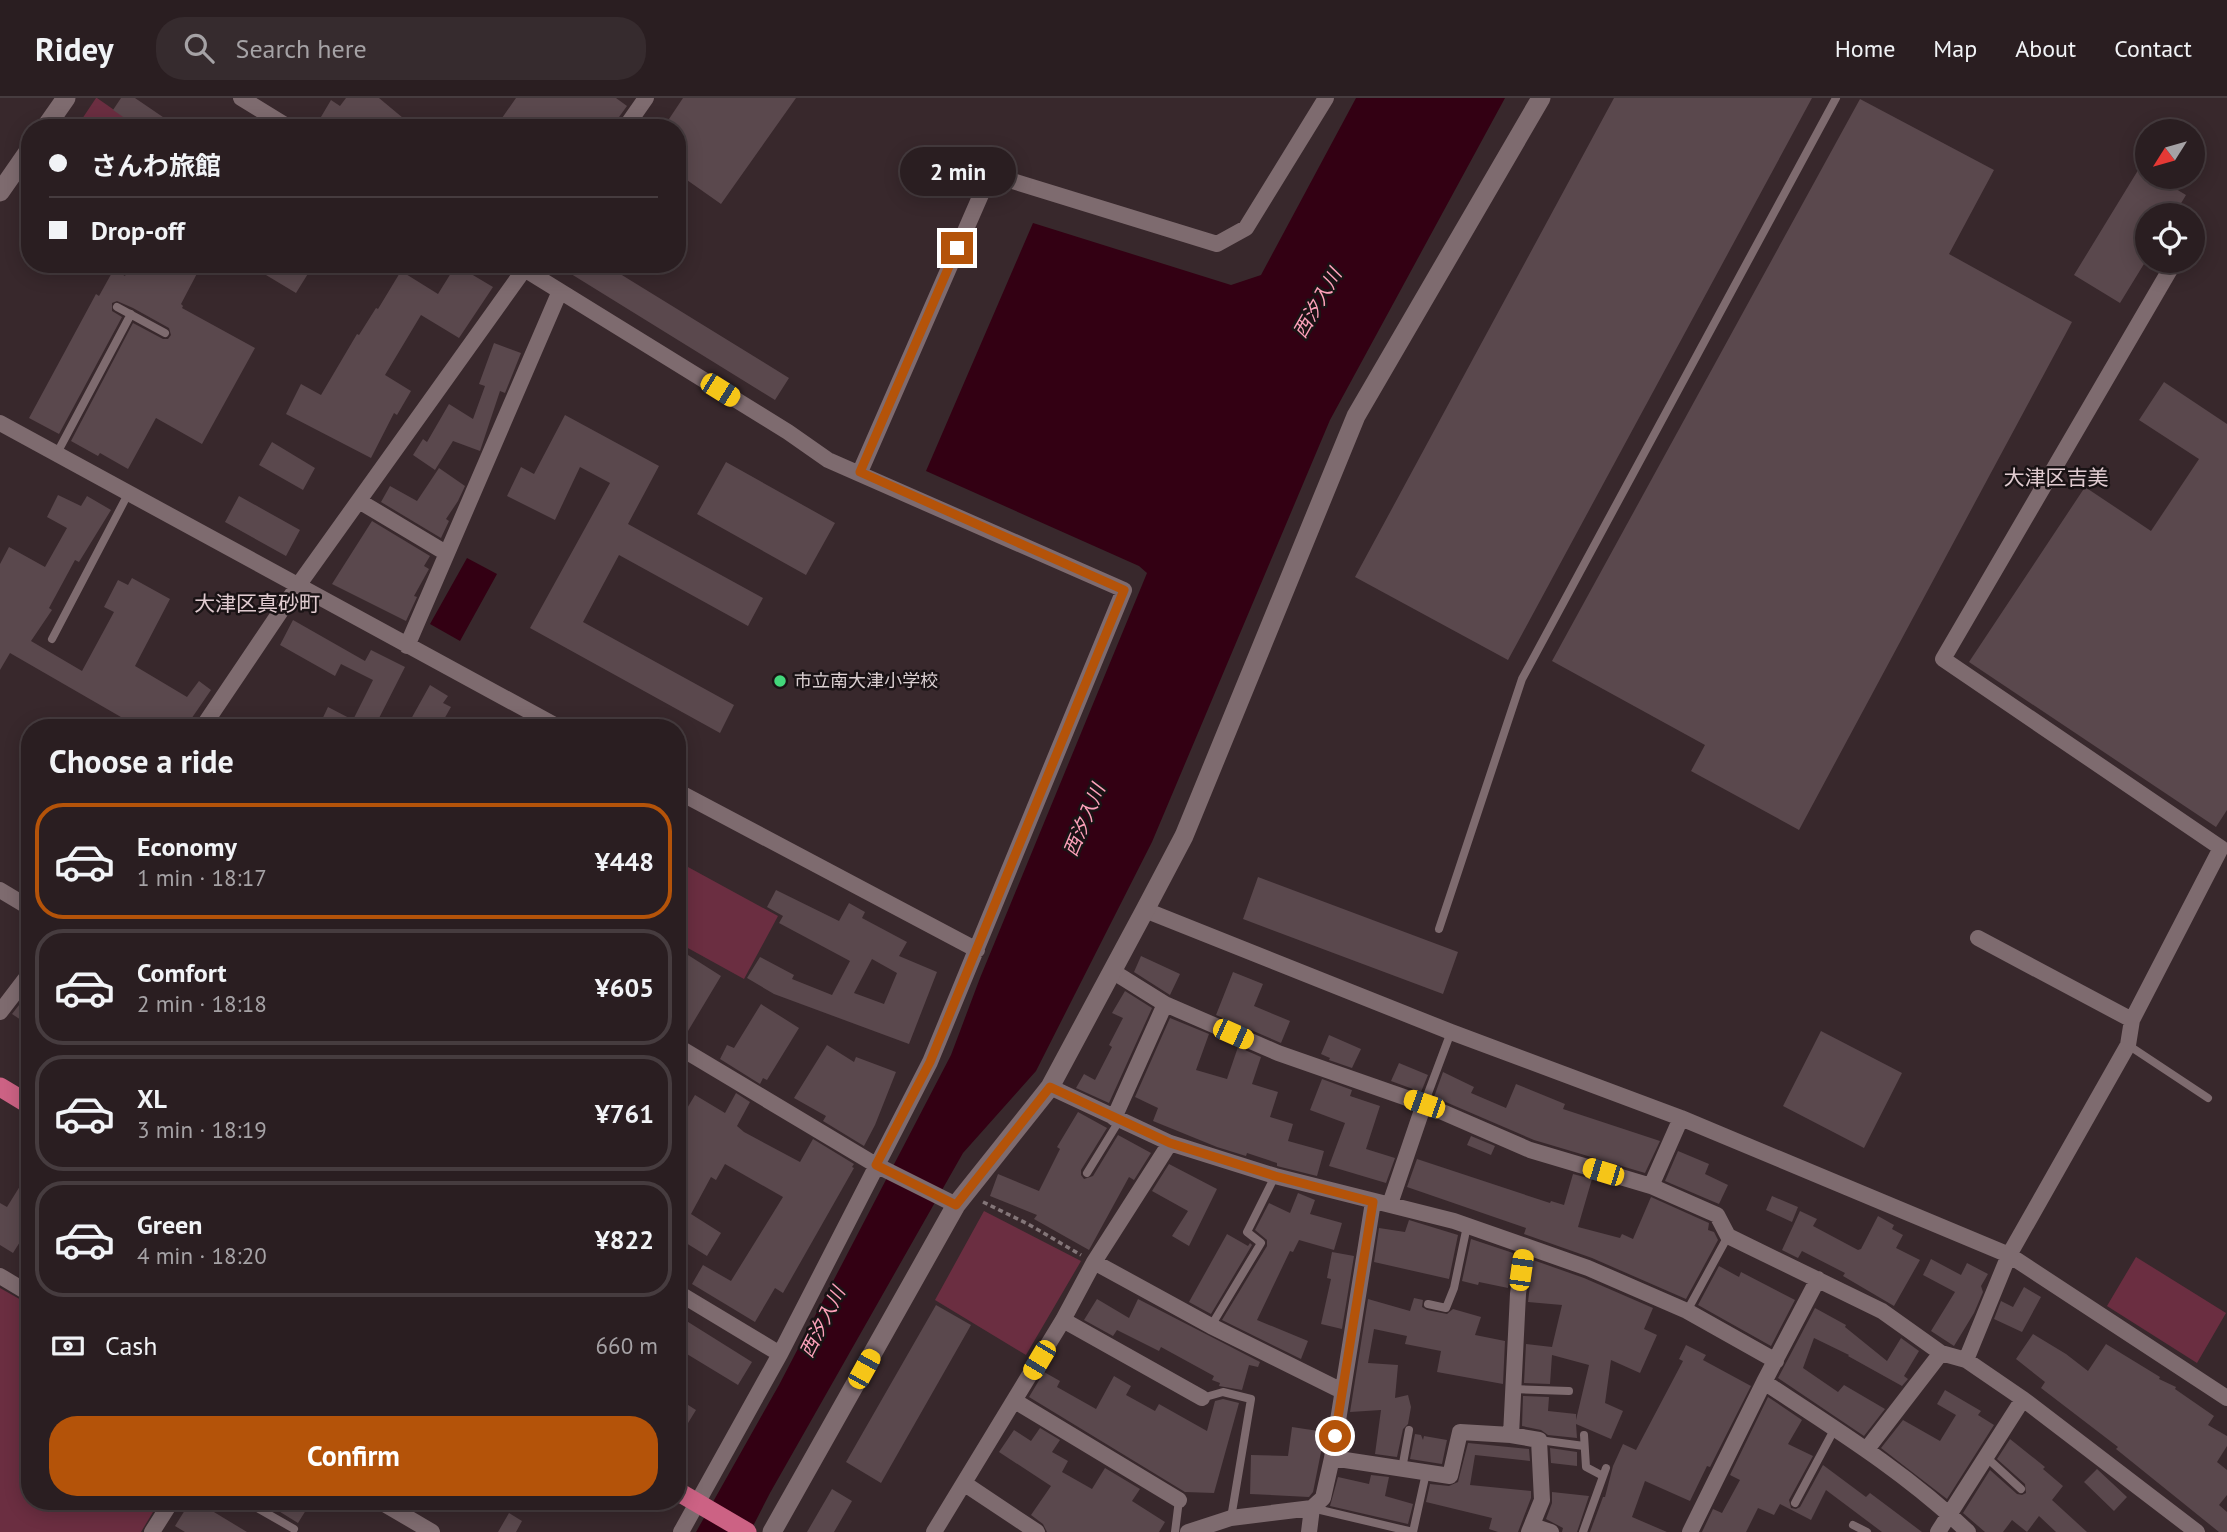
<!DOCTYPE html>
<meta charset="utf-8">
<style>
body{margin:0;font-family:"PT Sans","Noto Sans JP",sans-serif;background:#362b2e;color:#f1f3f6;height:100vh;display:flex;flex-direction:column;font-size:26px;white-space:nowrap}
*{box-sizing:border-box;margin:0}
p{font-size:23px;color:#a5a2a5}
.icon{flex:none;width:38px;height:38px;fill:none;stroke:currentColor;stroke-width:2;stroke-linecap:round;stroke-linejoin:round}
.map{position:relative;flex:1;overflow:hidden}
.drawer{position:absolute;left:21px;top:621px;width:665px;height:791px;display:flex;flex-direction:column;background:#2a1e21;border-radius:28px;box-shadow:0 4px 18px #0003,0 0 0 2px #463c3f}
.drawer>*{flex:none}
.guide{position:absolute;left:21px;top:21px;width:665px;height:154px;border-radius:28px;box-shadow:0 4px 18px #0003,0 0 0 2px #463c3f;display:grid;align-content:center;height:154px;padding:0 28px;background:#2a1e21}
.needle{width:46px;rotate:233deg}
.tools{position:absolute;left:2135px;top:21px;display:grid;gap:14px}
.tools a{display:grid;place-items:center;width:70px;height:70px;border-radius:50%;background:#2a1e21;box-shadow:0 4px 18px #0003,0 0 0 2px #463c3f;font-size:35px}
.end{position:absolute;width:32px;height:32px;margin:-16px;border:9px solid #b45309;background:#fff;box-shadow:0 0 0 4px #fff}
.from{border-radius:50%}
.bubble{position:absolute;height:49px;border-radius:24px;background:#2a1e21;box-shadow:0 4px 18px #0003,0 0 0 2px #463c3f;font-size:23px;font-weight:600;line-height:49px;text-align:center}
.car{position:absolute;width:21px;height:42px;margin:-21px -10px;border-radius:9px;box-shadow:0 0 5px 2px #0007;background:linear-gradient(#f5c518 24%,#345 0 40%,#f5c518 0 76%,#345 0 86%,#f5c518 0)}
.guide b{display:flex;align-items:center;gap:24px;height:66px;font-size:26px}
.guide b+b{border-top:2px solid #463c3f}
.guide i{width:18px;height:18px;background:#f1f3f6}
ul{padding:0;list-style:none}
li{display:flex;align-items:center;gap:21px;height:116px;margin:0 14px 10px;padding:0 14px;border:4px solid #463c3f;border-radius:28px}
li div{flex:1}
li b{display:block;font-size:26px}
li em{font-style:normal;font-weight:600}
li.on{border-color:#b45309}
li>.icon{width:63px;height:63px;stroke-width:1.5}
h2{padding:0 28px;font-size:32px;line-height:84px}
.pay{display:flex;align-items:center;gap:18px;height:77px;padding:0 28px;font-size:26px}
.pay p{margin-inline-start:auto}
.action{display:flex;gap:14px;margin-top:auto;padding:14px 28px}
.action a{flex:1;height:80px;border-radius:28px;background:#b45309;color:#fff;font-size:28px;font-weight:600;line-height:80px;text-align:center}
header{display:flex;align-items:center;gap:42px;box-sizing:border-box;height:98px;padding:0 35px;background:#2a1e21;border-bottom:2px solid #463c3f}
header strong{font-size:33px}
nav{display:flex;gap:38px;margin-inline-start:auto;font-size:24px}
.search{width:490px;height:63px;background:#362b2e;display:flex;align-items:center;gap:18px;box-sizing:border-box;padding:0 24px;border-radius:28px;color:#a5a2a5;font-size:26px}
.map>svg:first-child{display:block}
</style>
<header>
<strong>Ridey</strong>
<div class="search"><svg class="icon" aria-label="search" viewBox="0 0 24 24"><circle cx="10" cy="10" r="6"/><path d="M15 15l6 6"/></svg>Search here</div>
<nav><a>Home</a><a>Map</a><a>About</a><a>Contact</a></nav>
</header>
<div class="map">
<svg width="2227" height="1434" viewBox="0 0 2227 1434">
<rect width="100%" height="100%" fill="#38282c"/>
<path fill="#6b2e41" d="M96 0H97L140 30H76Z
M677 763 778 818 744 881 677 844Z
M984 1113 1081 1163 1026 1257 935 1202Z
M2136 1159 2226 1215 2197 1265 2107 1208Z
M0 1190 30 1207V1404H159L141 1434H0Z"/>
<path fill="#330013" d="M1356 0H1505L1330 322 1152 744 1036 973 963 1055 770 1395 750 1434H696L779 1287 951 957 980 880 1147 475 1139 468 926 373 1033 125 1231 187 1261 177Z
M467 460 497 476 460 543 430 526Z"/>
<path fill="#5a484d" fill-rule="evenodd" d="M121 0H135L179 30H139L113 12Z
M346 0H379L415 30H328L318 24 331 2 340 8Z
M516 0H616L627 8 611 30H495Z
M683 0H796L721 106 677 75V30H663Z
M1614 0H1812L1508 562 1355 479Z
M1860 1 1994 72 1949 156 2072 224 1799 732 1691 673 1705 647 1552 563Z
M2140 69 2147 73V79H2156L2186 97 2174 117H2147V161L2120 205 2074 177Z
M131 166H202L181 206 183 208 182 210 255 250 202 346 156 320 128 371 100 355 98 358 71 343 133 225 163 241H168L171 237 169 230 133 210 117 203 112 205V213L122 219 59 336 29 320 96 196 99 198 114 171 125 178Z
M272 166H314L296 195 266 177Z
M555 166H604L789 280 775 302Z
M456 167 493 189 459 240 421 217 385 277 411 293 397 317 394 315 371 360 286 316 301 286 321 297 357 236 359 237 376 210 378 211 401 173 438 196Z
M494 245 521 255 505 295 500 293 480 353 453 343 435 372 413 357 423 341 427 344 449 306 473 321 485 288 479 286Z
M2164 284 2227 326V712L2216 729 1969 564 2085 389 2151 433 2199 361 2139 322Z
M565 317 659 368 628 426 763 500 748 528 619 457 583 524 734 607 720 635 530 530 610 385 580 369 555 422 507 398 521 369 534 376Z
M272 344 315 370 303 392 259 367Z
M726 364 835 425 806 477 697 416Z
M439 370 465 388 458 403 446 421 449 423 441 440 381 404 390 388 417 403Z
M58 397 81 408 87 398 111 412 79 464 75 462 49 510 52 512 31 543 82 573 114 514 104 509 118 482 128 487 132 480 170 501 135 568 187 599 199 583 211 592 185 630H140L10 555 0 572V466L9 449 45 469 67 430 47 419Z
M239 398 300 432 286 458 225 424Z
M372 423 430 458 424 468 429 471 414 498 417 499 406 523 332 486Z
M293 522 365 563 371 552 405 569 374 630H318L328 609 353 622 373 582 341 566 335 578 280 547Z
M430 587 448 598 443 605 451 609 439 630H406Z
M1258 779 1458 854 1443 896 1243 821Z
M776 792 839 823 849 805 865 814 862 820 907 844 899 858 937 874 909 946 774 896 747 880 760 859 794 877 792 881 832 897 850 863 779 825 783 818 767 809ZM872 861 897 875 884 906 854 895Z
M677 850 721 878 688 933 677 927Z
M1141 858 1180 876 1170 897 1134 874Z
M1233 874 1263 886 1254 908 1290 923 1281 945 1216 917Z
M1125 893 1152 910 1109 1005 1076 990 1084 976 1095 982 1112 949 1109 947 1123 920 1112 915Z
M26 898 30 900V928L12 916Z
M761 906 799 930 767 982 763 980 760 986 720 961 727 947 734 950Z
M1170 920 1209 936 1196 972 1227 981 1238 949 1261 959 1252 986 1278 994 1270 1019 1293 1026 1288 1043 1324 1053 1317 1078 1277 1068V1065L1247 1055 1246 1058 1217 1049 1153 1023 1158 1010 1135 999Z
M1821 933 1902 975 1864 1050 1783 1008Z
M1329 937 1361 951 1352 970 1329 962 1330 960 1321 956Z
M827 947 854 964 856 959 896 974 875 1027 864 1048 823 1023 826 1018 794 1000Z
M1399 965 1428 977 1421 994 1391 983Z
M1443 974 1474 989 1471 995 1506 1010 1516 986 1565 1006 1563 1011 1660 1043 1645 1075 1534 1042 1434 999Z
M1322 981 1352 992 1350 998 1380 1008 1366 1051 1395 1060 1386 1085 1329 1068 1345 1025 1310 1012Z
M736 995 750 1004 737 1028 744 1034 800 1064 813 1041 854 1066 852 1069 854 1070 783 1195 775 1190 755 1224 692 1186 703 1167 731 1183 783 1099 725 1066 716 1082 711 1079 691 1116 721 1135 707 1158 678 1140 677 1142V1027L695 997 725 1015Z
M1078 1014 1107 1030 1081 1072V1077L1084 1081 1093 1078 1118 1037 1151 1055 1134 1082 1129 1079 1089 1152 1034 1121 1037 1117 990 1098 998 1076 1039 1093 1060 1051 1057 1049Z
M1471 1038 1495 1048 1491 1057 1467 1047Z
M1678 1053 1709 1066 1705 1076 1728 1087 1719 1106 1665 1083Z
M1417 1061 1550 1105 1551 1103 1564 1107 1573 1076 1592 1081 1578 1129 1620 1140 1622 1136 1633 1141 1651 1099 1709 1125 1708 1132 1714 1134 1718 1142 1686 1201 1592 1160 1524 1136 1526 1130 1407 1089Z
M1169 1066 1217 1091 1189 1148 1172 1138 1188 1113 1152 1093Z
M30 1072V1128L13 1155 0 1147V1105L7 1109Z
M1298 1095 1315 1102 1310 1116 1342 1125 1334 1152 1299 1142 1293 1154 1290 1153 1257 1222 1308 1243 1301 1261 1222 1222 1267 1148V1142L1255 1132 1269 1105 1290 1115Z
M1772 1098 1798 1109 1792 1124 1766 1112Z
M1800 1113 1817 1121 1813 1128 1858 1152 1861 1151 1878 1118 1894 1127 1892 1131 1903 1137 1896 1150 1920 1162 1894 1208 1843 1178 1845 1175 1802 1153 1798 1160 1782 1152Z
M1409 1122 1458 1137 1449 1181 1374 1164 1379 1130 1405 1134Z
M1227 1136 1248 1148 1250 1145 1252 1147 1211 1216 1189 1204Z
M1471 1141 1513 1155 1508 1190 1479 1184 1478 1187 1462 1183Z
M1332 1154 1354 1158 1342 1231 1321 1226 1331 1181 1327 1180Z
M1931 1161 1961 1177 1967 1165 1988 1176 1981 1188 1983 1194 1974 1215 1954 1248 1931 1233 1955 1194 1923 1177Z
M1533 1162 1584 1180 1653 1210 1644 1231 1657 1237 1640 1275 1611 1262 1605 1305 1623 1313 1611 1341 1576 1326 1577 1340 1548 1337 1541 1332 1522 1328 1523 1298 1549 1299 1548 1313 1576 1316V1322L1589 1267 1552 1257 1550 1286 1524 1285 1526 1246 1552 1249 1562 1207 1528 1204Z
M1719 1168 1739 1179 1741 1174 1795 1202 1771 1248 1698 1207Z
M2024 1189 2041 1199 2022 1234 1994 1221 2001 1203 2013 1209Z
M1414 1200 1423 1202 1422 1209 1427 1212 1447 1216 1453 1211 1481 1219 1475 1237 1505 1243 1503 1286 1437 1274 1441 1253 1405 1246 1407 1238 1374 1231 1368 1265 1398 1267 1395 1300 1408 1297 1411 1309 1408 1326 1403 1331 1397 1359 1375 1356 1381 1312 1350 1314 1368 1201 1410 1213Z
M1097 1201 1129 1220 1138 1201 1260 1264 1258 1269 1249 1267 1242 1292 1219 1288 1220 1285 1212 1282 1214 1278 1161 1249 1159 1253 1117 1232 1113 1238 1084 1222Z
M936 1207 971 1227 881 1385 846 1364Z
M1815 1210 1846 1227 1845 1229 1887 1263 1901 1240 1919 1253 1904 1278 1908 1281 1902 1288 1848 1258 1849 1257 1814 1240 1803 1270 1838 1294 1844 1287 1885 1311 1864 1338 1778 1280Z
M677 1217 752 1264 738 1287 677 1250Z
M2033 1236 2066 1256 2088 1273 2106 1246 2160 1279 2159 1281 2176 1289 2175 1291 2214 1318 2208 1327 2227 1338V1348L2217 1364 2227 1372V1397L2219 1407 2227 1414V1434H2219L2116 1351 2118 1349 2041 1290 2045 1284 2016 1261Z
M1686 1247 1706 1257 1703 1262 1751 1288 1710 1369 1707 1368 1690 1403 1645 1383 1632 1419 1667 1434H1590L1603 1399H1605L1613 1368 1623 1346 1636 1352 1683 1263 1679 1261Z
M1044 1274 1060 1283 1057 1289 1096 1311 1114 1278 1131 1288 1126 1297 1155 1313 1159 1306 1207 1333 1215 1303 1223 1301 1239 1305 1214 1395 1185 1394 1029 1299Z
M1945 1292 1981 1313 1978 1317 1994 1327 1947 1401 1881 1350 1903 1322 1940 1343 1956 1317 1937 1306Z
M1768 1299 1802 1322 1788 1346 1813 1358 1789 1402 1791 1410 1796 1411 1800 1409 1823 1367 1866 1399 1870 1395 1922 1434H1882L1826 1392 1811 1422 1780 1406 1774 1417 1758 1410 1746 1434H1702L1713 1411 1722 1415 1740 1382 1730 1377Z
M677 1300 696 1312 677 1343Z
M1292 1329 1325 1334 1313 1394 1309 1399 1250 1396 1251 1357 1288 1358Z
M1040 1330 1060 1342 1052 1354 1068 1363 1062 1374 1092 1391 1105 1370 1140 1391 1132 1403 1165 1424 1159 1434H1047L1043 1426 1031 1417 1051 1388 999 1354 1014 1332 1031 1343Z
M1415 1336 1421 1337 1423 1342 1424 1338 1447 1342 1442 1366 1410 1361Z
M2010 1341 2045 1369 2043 1371 2063 1388 2052 1402 2087 1434H2056L2039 1418 2027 1434 2012 1422 2003 1434H1985L1963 1415 1990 1372 2017 1396 2022 1397 2026 1395 2025 1386 1997 1361Z
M1468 1345 1529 1351 1530 1363 1475 1357 1470 1387 1531 1393V1400L1518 1434H1498L1489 1431 1492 1420 1426 1404 1430 1386 1449 1388 1458 1384Z
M1550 1350 1577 1354V1368L1551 1365Z
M2097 1371 2127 1399 2114 1413 2084 1384Z
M1371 1377 1389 1379 1385 1398 1413 1406 1408 1426 1330 1408 1338 1379 1369 1386Z
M832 1391 852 1403 834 1434H807Z
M1552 1394 1589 1398 1577 1434H1562L1563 1430 1546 1421 1552 1405Z
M190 1404 202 1411 204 1408 247 1434H185L175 1428Z
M264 1404H311L298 1425Z
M509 1415 522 1423 516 1434H498Z"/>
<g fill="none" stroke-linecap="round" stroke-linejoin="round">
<path stroke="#837578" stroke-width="3.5" stroke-dasharray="5 3.5" stroke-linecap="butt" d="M983 1104 1028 1126 1081 1157"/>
<path stroke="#7e6b6f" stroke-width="8" d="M117 209 165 235
M56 357 131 216
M52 541 128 396
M1439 831 1522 581 1836 0
M2128 947 2208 1000
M1424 1006 1451 934
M1087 1075 1119 1023
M1428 1206 1446 1210 1454 1190 1467 1128
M1687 1213 1728 1138
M1211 1228 1261 1145 1247 1134 1275 1078
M1512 1291 1569 1293
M1202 1300 1223 1294 1251 1301 1231 1420
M1584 1337 1586 1369 1603 1378
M1539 1342 1584 1348
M1986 1359 2021 1391
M1402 1371 1409 1332
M247 1404 294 1431
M1795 1405 1835 1330
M1312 1410 1413 1434
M1853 1427 1867 1434
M1175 1434 1179 1402
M1413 1434 1426 1375
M1583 1434 1606 1370"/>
<path stroke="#7e6b6f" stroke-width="16" d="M241 0 290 30
M625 30 646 0
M516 166 788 334 828 362 1124 492 930 964 780 1256 681 1434
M0 325 560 630
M860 374 990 76 1217 146 1246 130 1326 0
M359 403 446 455
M407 548 560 193
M202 630 297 489 528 166
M677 693 977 852
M0 792 30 810
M1145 812 1451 934 1681 1020 2009 1157 2227 1300
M1978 840 2132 922
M1112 873 1165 906 1278 955 1424 1006 1530 1052 1651 1088 1717 1117 1728 1138 1882 1213 1941 1255 1966 1262 2023 1301 2197 1434
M0 914 30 875
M677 948 876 1067 956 1107
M1050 989 1170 1045 1275 1078 1454 1123 1588 1170 1687 1213 1776 1263
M1114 1020 1165 906
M1651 1088 1681 1020
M1390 1106 1424 1006
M1094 1164 1211 1228 1342 1293
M0 1178 30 1196
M677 1194 780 1256
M1063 1222 1202 1300
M1966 1262 2009 1157 2128 947 2132 922 2221 750 1943 561 2175 163
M1764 1284C1834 1330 1907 1375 1968 1434
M1015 1303 1179 1402
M1511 1337 1518 1196 1524 1149
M1867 1351 1941 1255
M1332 1360 1450 1378 1460 1334 1511 1337 1539 1342 1542 1402 1529 1434
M965 1386 1037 1434
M381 1404 432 1434
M1533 1428 1551 1434
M152 1434 171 1404
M934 1434 1063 1222 1094 1164 1170 1045
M1188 1434 1231 1420 1312 1410 1323 1400 1332 1360 1373 1104
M1309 1434 1312 1410
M1690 1434 1764 1284 1818 1181
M1938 1434 2023 1301"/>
<path stroke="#7e6b6f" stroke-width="19" d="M45 30 66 0
M0 94 30 51
M772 1434 956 1107 1050 989 1145 812 1184 738 1356 318 1541 0"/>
<path stroke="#cc6284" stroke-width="19" d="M0 989 30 1007
M677 1393 747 1434"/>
</g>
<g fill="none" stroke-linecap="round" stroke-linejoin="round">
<path stroke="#b45309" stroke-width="9" d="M957 150 860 374 1124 492 930 964 876 1067 956 1107 1050 989 1170 1045 1275 1078 1373 1104 1335 1338"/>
</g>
<circle fill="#43d77b" stroke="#1a1315" stroke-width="2.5" cx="780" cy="583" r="7"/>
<g text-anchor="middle" stroke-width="5" stroke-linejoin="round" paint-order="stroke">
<g font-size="18" fill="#dbd0d2" stroke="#1a1315" text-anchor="start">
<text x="794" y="589">市立南大津小学校</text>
</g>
<g font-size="19" font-style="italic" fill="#fda1ba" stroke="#1a1315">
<text transform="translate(1317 205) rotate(-60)" y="7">西汐入川</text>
<text transform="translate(1084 722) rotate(-67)" y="7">西汐入川</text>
<text transform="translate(822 1224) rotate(-63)" y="7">西汐入川</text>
</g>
<g font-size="21" fill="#e0cbd0" stroke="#1a1315">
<text x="2056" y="387">大津区吉美</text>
<text x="257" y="513">大津区真砂町</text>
</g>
</g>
</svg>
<div class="tools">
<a><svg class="needle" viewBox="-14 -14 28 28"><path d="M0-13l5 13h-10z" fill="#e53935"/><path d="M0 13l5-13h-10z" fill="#a5a2a5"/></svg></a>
<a><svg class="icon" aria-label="locate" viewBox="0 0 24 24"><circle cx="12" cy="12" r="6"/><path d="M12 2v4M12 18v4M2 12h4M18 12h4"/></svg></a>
</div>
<i class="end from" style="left:1335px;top:1338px"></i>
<i class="end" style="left:957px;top:150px"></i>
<div class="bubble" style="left:900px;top:49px;width:116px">2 min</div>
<i class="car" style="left:720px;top:292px;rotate:122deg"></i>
<i class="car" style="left:1233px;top:936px;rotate:114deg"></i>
<i class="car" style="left:1424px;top:1006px;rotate:289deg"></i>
<i class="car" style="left:1603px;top:1074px;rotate:287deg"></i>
<i class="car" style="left:1521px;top:1172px;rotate:8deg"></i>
<i class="car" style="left:1039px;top:1262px;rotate:211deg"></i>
<i class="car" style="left:864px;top:1271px;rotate:29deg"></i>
<div class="guide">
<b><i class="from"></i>さんわ旅館</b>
<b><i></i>Drop-off</b>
</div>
<section class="drawer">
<h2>Choose a ride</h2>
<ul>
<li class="on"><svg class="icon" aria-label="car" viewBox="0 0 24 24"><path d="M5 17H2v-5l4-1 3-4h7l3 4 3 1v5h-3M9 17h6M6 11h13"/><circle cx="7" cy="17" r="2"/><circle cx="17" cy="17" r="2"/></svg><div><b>Economy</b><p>1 min · 18:17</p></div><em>¥448</em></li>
<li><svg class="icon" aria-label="car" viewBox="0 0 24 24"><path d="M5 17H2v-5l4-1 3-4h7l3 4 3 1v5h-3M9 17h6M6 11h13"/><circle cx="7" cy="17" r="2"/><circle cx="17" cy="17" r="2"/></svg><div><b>Comfort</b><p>2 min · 18:18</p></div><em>¥605</em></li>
<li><svg class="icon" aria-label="car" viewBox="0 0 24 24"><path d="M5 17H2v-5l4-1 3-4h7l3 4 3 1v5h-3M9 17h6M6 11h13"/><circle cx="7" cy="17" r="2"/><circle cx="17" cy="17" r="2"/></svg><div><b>XL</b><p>3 min · 18:19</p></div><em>¥761</em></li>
<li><svg class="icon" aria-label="car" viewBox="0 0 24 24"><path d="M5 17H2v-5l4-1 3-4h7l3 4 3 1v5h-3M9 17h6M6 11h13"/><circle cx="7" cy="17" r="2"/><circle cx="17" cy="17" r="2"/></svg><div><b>Green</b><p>4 min · 18:20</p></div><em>¥822</em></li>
</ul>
<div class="pay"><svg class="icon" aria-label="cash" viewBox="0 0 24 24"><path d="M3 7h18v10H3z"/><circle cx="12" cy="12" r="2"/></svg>Cash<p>660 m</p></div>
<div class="action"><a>Confirm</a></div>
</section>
</div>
